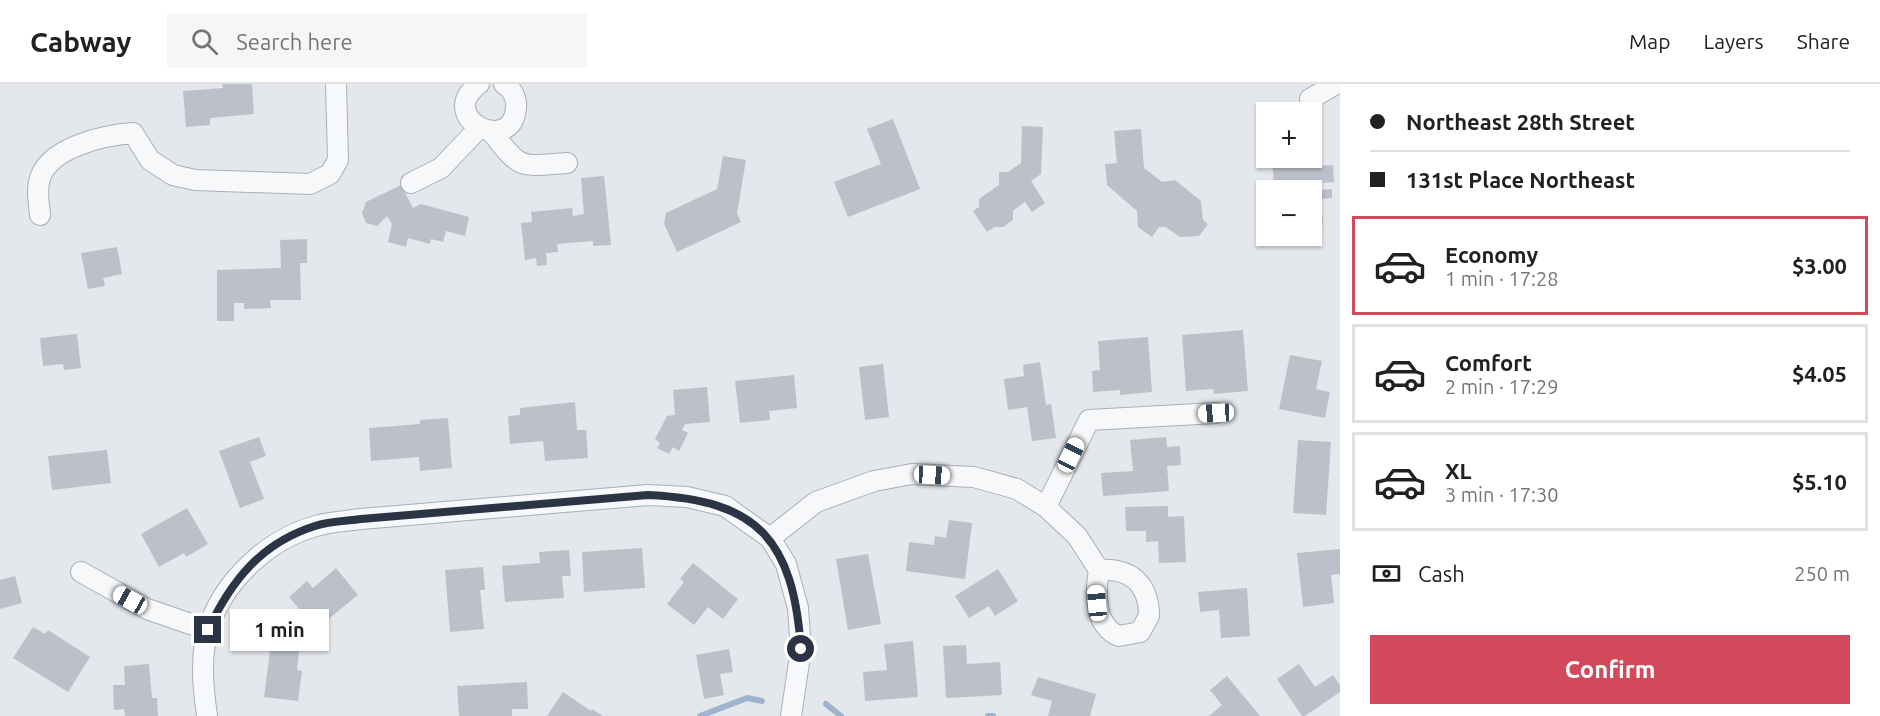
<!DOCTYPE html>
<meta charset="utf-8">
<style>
body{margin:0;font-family:Ubuntu,sans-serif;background:#f6f6f6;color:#202124;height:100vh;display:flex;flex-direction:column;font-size:22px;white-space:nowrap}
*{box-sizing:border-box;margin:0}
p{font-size:20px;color:#757577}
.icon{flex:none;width:33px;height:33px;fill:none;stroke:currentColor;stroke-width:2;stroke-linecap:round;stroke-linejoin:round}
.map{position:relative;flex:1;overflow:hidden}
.sheet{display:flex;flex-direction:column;background:#fff;width:540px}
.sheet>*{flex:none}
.hud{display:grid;align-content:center;height:132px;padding:0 30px;background:#fff}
.fabs{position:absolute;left:1256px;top:18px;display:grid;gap:12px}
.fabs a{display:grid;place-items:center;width:66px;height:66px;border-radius:0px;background:#fff;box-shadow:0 2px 4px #0004;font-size:30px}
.end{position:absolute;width:27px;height:27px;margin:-14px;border:8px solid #2b3445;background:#fff;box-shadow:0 0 0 3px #fff}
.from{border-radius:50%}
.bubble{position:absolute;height:42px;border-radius:0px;background:#fff;box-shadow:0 2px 4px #0004;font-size:20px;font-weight:600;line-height:42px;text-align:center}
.car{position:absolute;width:18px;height:36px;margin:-18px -9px;border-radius:8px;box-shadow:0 0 4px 2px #0007;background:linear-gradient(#fff 24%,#345 0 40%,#fff 0 76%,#345 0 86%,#fff 0)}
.hud b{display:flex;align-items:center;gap:21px;height:57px;font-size:22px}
.hud b+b{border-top:2px solid #e0e0e0}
.hud i{width:15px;height:15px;background:#202124}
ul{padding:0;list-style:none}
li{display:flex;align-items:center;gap:18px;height:99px;margin:0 12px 9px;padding:0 18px;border:3px solid #e0e0e0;border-radius:0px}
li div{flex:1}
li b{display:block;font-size:22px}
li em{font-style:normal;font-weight:600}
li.active{border-color:#d1495b}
li>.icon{width:54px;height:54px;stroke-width:1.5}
.pay{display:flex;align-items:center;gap:15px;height:66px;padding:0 30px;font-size:22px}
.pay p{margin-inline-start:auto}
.cta{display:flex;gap:12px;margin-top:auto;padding:12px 30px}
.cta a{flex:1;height:69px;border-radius:0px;background:#d1495b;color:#fff;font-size:24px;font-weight:600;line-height:69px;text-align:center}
header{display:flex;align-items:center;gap:36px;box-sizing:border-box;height:84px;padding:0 30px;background:#fff;border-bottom:2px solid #e0e0e0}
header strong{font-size:28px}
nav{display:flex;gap:33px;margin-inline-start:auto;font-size:21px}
.search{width:420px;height:54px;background:#f6f6f6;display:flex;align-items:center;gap:15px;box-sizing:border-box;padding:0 21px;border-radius:0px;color:#757577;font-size:22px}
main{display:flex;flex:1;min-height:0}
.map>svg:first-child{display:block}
</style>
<header>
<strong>Cabway</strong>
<div class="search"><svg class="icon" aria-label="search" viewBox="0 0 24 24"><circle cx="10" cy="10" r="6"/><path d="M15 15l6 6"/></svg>Search here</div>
<nav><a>Map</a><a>Layers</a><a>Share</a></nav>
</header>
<main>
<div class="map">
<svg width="1340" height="632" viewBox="0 0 1340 632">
<rect width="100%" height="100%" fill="#e4e7ec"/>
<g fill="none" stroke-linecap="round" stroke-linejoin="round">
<path stroke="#9fb4cc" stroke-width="6" d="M826 620 841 632
M700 632 747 614 762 617
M988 632H993"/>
</g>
<path fill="#bbc0ca" d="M222 0H252L254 30 210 34V41L186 43 183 7 223 4Z
M893 35 920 105 848 133 834 98 881 80 867 45Z
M1022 42 1043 43 1041 90 1031 97 1045 119 1032 128 1025 118 1013 127V136L1003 143H994L987 148 973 127 979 123V115L999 101V88H1008L1021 79Z
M1141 45 1144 84 1162 98 1175 96 1201 117 1203 136 1208 140 1199 152 1180 153 1166 143H1159L1152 153 1138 143 1137 127 1107 101 1105 80 1117 79 1114 47Z
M723 72 746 76 737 129 741 138 677 168 664 140 666 129 717 105Z
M1272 74H1302V83L1333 81 1334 98 1319 99 1320 106 1332 105V114L1321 115 1323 141H1311V106L1274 105Z
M604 92 611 161 593 162V157L557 160 558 168 546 169 547 181 537 182 536 174 525 176 521 139 532 138 531 128 572 124 573 132 584 130 581 94Z
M401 101 413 124 421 120 469 133 465 152 446 147 443 158 431 155 430 160 408 154 406 163 388 158 392 140 387 132 377 142 366 139 362 129 366 118Z
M307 155V179H300L301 216H270L271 224 244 225V219H234V237H217V186L281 184 280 156Z
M117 163 122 190 103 194 105 202 88 205 81 169Z
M1243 246 1248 307 1214 310 1213 305 1186 307 1182 251Z
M77 250 81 284 64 286 63 280 43 282 40 254Z
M1148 253 1152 308 1120 311V306L1093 308 1092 287 1100 286 1098 257Z
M1290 271 1322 277 1316 305 1330 308 1325 334 1279 325Z
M1040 278 1046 321 1051 320 1056 354 1032 357 1027 323 1008 326 1004 295 1024 292 1023 281Z
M883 280 889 333 865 336 859 283Z
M794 291 797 324 769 327 770 336 740 339 735 297Z
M707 303 710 338 685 340 682 346 688 349 679 367 673 363 669 370 657 364 660 359 655 355 667 332 675 331 673 306Z
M575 318 577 346H586L588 374 545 377 543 357 510 360 508 332 520 331V324Z
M448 334 452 384 420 387 419 373 371 377 369 344 420 340V336Z
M259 353 266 372 250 378 264 415 240 424 219 367Z
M1166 353 1167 363 1180 362 1181 381 1167 382 1169 407 1103 412 1101 389 1133 387 1130 356Z
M1298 356 1331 358 1326 431 1293 429Z
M107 366 111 399 52 406 48 372Z
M1168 422V433L1184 432 1186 478 1159 479 1158 457 1146 458V447H1126L1125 423Z
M187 424 208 460 186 473 184 469 159 483 141 450Z
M949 436 972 439 965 495 906 487 909 458 934 461 935 452 946 454Z
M642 464 645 504 584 508 582 468Z
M1340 465V490L1331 491 1334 519 1303 523 1297 469Z
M569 466 571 492H562L564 514 505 518 502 482 540 479 539 468Z
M868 470 881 540 848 546 836 475Z
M693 479 738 515 723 535 708 523 694 541 667 520 684 498 680 495Z
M483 483 485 506H480L484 545 450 548 445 486Z
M336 484 358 511 316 545 289 513 307 497 313 504Z
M998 485 1018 517 995 532 989 522 969 534 955 512Z
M15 492 22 519 0 525V496Z
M1247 504 1250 552 1221 554 1219 526 1200 528 1198 508Z
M33 543 45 550 48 546 90 573 68 608 13 574Z
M266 545 301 549 297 586 302 587 298 617 264 613 270 567H264Z
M913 557 918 613 865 617 863 588 887 586 884 560Z
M966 561 967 580 1000 578 1002 611 946 614 943 562Z
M729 565 733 588 720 590 724 611 704 615 696 571Z
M149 580 152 614H157L158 632H125L124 625 114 626 113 601H125L124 582Z
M1299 580 1315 603 1333 591 1340 601V608L1305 632H1302L1277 595Z
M1227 592 1260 632H1209L1222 621 1210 606Z
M1038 593 1096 610 1090 632H1048L1052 617 1031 611Z
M527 598 528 625H512V632H459L457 602Z
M563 608 591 627 592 625 603 632H547Z"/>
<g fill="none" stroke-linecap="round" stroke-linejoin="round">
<g stroke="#a9aeb7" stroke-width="22">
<path id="minor" d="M479 0C434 33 512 73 516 24 517 14 512 5 504 0
M1310 15 1336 0
M491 47C521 87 520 82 567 79
M411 99 441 84 479 44
M40 131C39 118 36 106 40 94 50 63 105 51 133 49L150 76 173 91 195 96 310 100 330 90 338 76 336 0
M1046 423 1089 336 1216 329
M770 454 816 418 874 397 912 390 974 393 1017 405 1046 423 1077 452 1099 486C1095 508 1094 542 1119 552L1140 548 1149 532C1149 499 1130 484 1099 486
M81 488 147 525 208 546
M207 632C203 603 200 574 208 546 222 498 268 455 316 442 330 438 346 437 361 435L648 411 687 413 725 422 770 454 786 480 798 524 801 565 791 632"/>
</g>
<use href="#minor" stroke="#f7f8fa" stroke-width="20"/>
</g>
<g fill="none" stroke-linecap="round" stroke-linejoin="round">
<path stroke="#2b3445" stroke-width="8" d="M208 546C231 497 261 459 315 442 329 437 346 437 361 435L648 411C759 416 793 456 801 565"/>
</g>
</svg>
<div class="fabs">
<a>+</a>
<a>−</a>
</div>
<i class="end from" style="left:801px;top:565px"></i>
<i class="end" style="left:208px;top:546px"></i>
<div class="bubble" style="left:230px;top:525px;width:99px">1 min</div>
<i class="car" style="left:1216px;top:329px;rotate:267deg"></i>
<i class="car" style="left:1071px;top:371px;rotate:26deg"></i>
<i class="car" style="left:932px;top:391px;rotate:93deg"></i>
<i class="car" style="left:130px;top:516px;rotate:299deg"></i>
<i class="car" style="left:1097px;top:519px;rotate:355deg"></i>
</div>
<section class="sheet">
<div class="hud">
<b><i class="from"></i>Northeast 28th Street</b>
<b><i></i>131st Place Northeast</b>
</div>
<ul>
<li class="active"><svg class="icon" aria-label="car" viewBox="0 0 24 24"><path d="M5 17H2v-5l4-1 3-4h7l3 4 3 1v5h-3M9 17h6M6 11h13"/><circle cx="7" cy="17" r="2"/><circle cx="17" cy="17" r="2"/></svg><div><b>Economy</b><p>1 min · 17:28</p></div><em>$3.00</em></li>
<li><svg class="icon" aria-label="car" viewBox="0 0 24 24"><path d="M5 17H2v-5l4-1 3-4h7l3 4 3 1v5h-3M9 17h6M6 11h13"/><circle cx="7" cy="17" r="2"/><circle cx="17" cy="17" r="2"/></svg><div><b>Comfort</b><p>2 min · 17:29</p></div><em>$4.05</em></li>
<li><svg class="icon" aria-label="car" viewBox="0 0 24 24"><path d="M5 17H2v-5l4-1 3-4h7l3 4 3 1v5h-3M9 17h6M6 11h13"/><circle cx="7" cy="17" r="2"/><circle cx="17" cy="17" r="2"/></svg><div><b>XL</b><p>3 min · 17:30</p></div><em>$5.10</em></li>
</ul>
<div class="pay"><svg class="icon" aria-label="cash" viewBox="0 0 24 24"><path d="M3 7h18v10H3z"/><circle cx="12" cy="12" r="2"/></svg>Cash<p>250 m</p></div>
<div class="cta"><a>Confirm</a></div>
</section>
</main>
